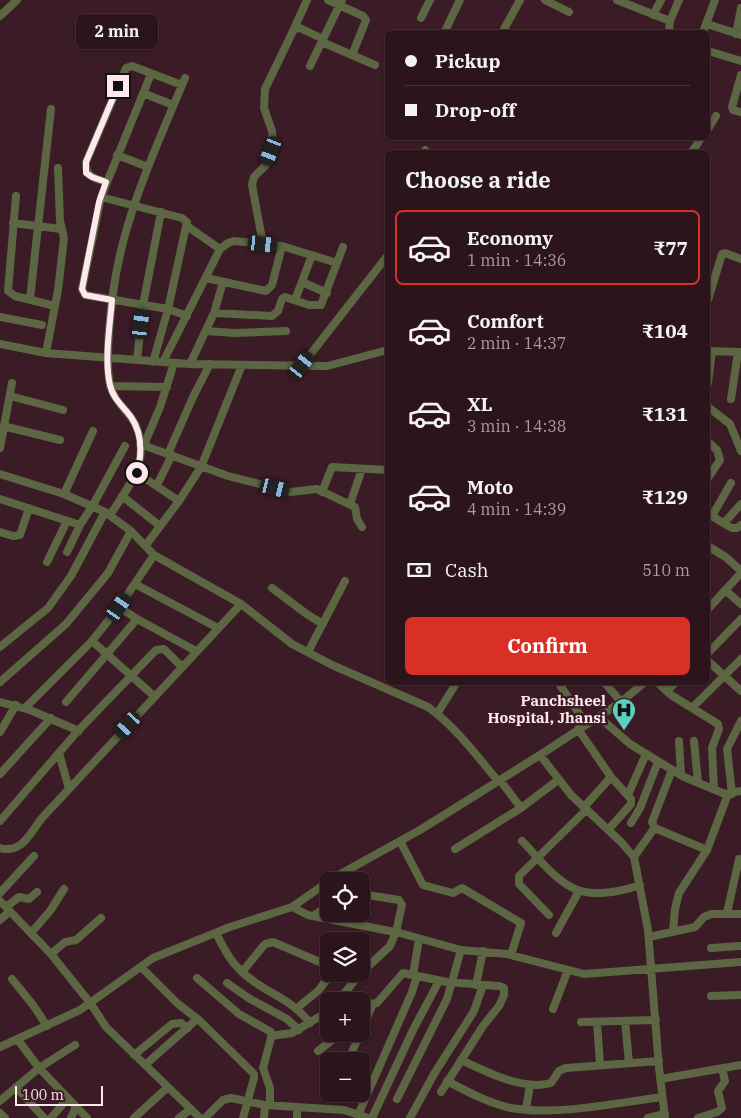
<!DOCTYPE html>
<meta charset="utf-8">
<style>
body{margin:0;font-family:"IBM Plex Serif",serif;background:#382129;color:#f1f3f6;height:100vh;display:flex;flex-direction:column;font-size:19px;white-space:nowrap}
*{box-sizing:border-box;margin:0}
p{font-size:16px;color:#a69ea3}
.icon{flex:none;width:28px;height:28px;fill:none;stroke:currentColor;stroke-width:2;stroke-linecap:round;stroke-linejoin:round}
.map{position:relative;flex:1;overflow:hidden}
.details{position:absolute;left:385px;top:150px;width:325px;height:535px;display:flex;flex-direction:column;background:#2c141c;border-radius:8px;box-shadow:0 1px 4px #0004,0 0 0 1px #48333b}
.details>*{flex:none}
.hud{position:absolute;left:385px;top:30px;width:325px;height:110px;border-radius:8px;box-shadow:0 1px 4px #0004,0 0 0 1px #48333b;display:grid;align-content:center;height:110px;padding:0 20px;background:#2c141c}
.tools{position:absolute;left:320px;top:872px;display:grid;gap:10px}
.tools a{display:grid;place-items:center;width:50px;height:50px;border-radius:8px;background:#2c141c;box-shadow:0 1px 4px #0004,0 0 0 1px #48333b;font-size:25px}
.scale{position:absolute;left:15px;bottom:12px;width:88px;box-sizing:border-box;padding-left:5px;border:2px solid #fee7ed;border-top:0;font-size:14px;line-height:18px;white-space:nowrap;color:#fee7ed;-webkit-text-stroke:4px #3b1b25;paint-order:stroke}
.end{position:absolute;width:22px;height:22px;margin:-11px;border:6px solid #fee7ed;background:#111;box-shadow:0 0 0 2px #111}
.from{border-radius:50%}
.bubble{position:absolute;height:35px;border-radius:8px;background:#2c141c;box-shadow:0 1px 4px #0004,0 0 0 1px #48333b;font-size:16px;font-weight:800;line-height:35px;text-align:center}
.car{position:absolute;width:15px;height:30px;margin:-15px -8px;border-radius:6px;box-shadow:0 0 4px 1px #0007;background:linear-gradient(#222 24%,#8ab4d8 0 40%,#222 0 76%,#8ab4d8 0 86%,#222 0)}
.hud b{display:flex;align-items:center;gap:18px;height:48px;font-size:19px}
.hud b+b{border-top:1px solid #48333b}
.hud i{width:12px;height:12px;background:#f1f3f6}
ul{padding:0;list-style:none}
li{display:flex;align-items:center;gap:15px;height:75px;margin:0 10px 8px;padding:0 10px;border:2px solid transparent;border-radius:8px}
li div{flex:1}
li b{display:block;font-size:19px}
li em{font-style:normal;font-weight:800}
li.on{border-color:#d93025}
li>.icon{width:45px;height:45px;stroke-width:1.5}
h2{padding:0 20px;font-size:22px;line-height:60px}
.pay{display:flex;align-items:center;gap:12px;height:55px;padding:0 20px;font-size:19px}
.pay p{margin-inline-start:auto}
.cta{display:flex;gap:10px;margin-top:auto;padding:10px 20px}
.cta a{flex:1;height:58px;border-radius:8px;background:#d93025;color:#fff;font-size:20px;font-weight:800;line-height:58px;text-align:center}
.map>svg:first-child{display:block}
</style>
<div class="map">
<svg width="741" height="1118" viewBox="0 0 741 1118">
<rect width="100%" height="100%" fill="#3b1b25"/>
<g fill="none" stroke-linecap="round" stroke-linejoin="round">
<path stroke="#5c6642" stroke-width="8" d="M328 0 363 16 366 20 352 55
M545 0 569 12
M617 0 670 21
M653 15 661 0
M0 16 17 0
M421 18 430 0
M707 24 741 35
M294 29 307 0
M445 31 460 0
M503 31 520 0
M669 32 670 21 679 0
M703 32 715 0
M736 34 741 8
M322 42 375 65
M708 51 741 61
M310 66 342 0
M151 74 101 197 82 289 85 295 168 309 187 316
M741 75 732 107 733 110 741 112
M143 93 173 105
M708 129 716 116
M425 150 427 152
M692 152 701 138
M117 155 148 167
M106 182C94 178 85 177 86 162L126 68 132 66 182 85
M16 196 8 291 15 296 55 306
M101 197 182 218 187 222 168 309 153 362
M13 223 61 229
M187 226 220 249
M263 244 252 185 254 177 266 165 273 144 272 131 264 108 265 89 294 29 300 28 323 39
M206 278 266 291 272 285 282 246
M302 282 327 293
M30 299 51 109
M295 300 312 255
M708 300 722 254 725 253 741 259
M214 313 272 316 278 311 282 299 285 297 309 305H321L343 247
M0 317 42 325
M207 331 234 333 286 331
M0 344 46 353 190 364 327 366 388 350
M708 351 740 352
M46 353 58 290 64 238 60 221 58 168
M137 360 143 305 161 212
M163 362 220 249 228 243 234 241 282 246 337 263
M190 364 214 313 223 282
M302 365 388 255
M708 383 712 351
M110 386 167 387
M10 396 63 410
M731 399 738 352
M708 407 730 424 741 451
M3 426 60 440
M708 442 717 450 720 460 708 478
M140 444 228 476 290 492 317 489 355 507 357 519 362 527
M144 445 160 407 174 363
M0 448 12 383
M168 454 193 397 210 364
M137 473 179 501
M0 474 64 494 105 512 131 531 154 555 241 604 292 644 332 665 428 707C456 727 476 755 498 781
M157 485 172 455
M322 492 332 467 388 470
M64 494 93 431
M122 496 160 526
M0 499 80 525 93 505 125 446
M350 504 362 469
M708 514 732 528H737L741 525
M110 515C129 486 153 458 134 422 127 410 115 402 111 388 104 365 110 317 113 293 123 217 156 148 185 78
M712 516 731 483
M724 523 741 504
M0 532 13 536 20 535 29 508
M146 545 179 501 201 467 242 365
M708 546 727 558 741 571
M67 552 80 525
M47 562 67 521
M135 584 218 628
M272 588 308 615 323 624
M725 590 741 604
M119 607 137 619 196 651
M708 609 741 573
M92 641 154 696
M0 647 48 608 71 576 105 512
M308 652 345 581
M708 653 741 619
M708 661 741 691
M0 682 66 624 108 573 131 531
M558 682 586 724
M604 682 621 702
M657 682 671 695 718 724 719 729 712 748 714 789
M667 691 676 682
M0 702 30 710 79 731
M66 702 137 619
M25 708 92 641 119 607 154 555
M692 708 741 659
M437 714 457 682
M599 717 630 744 684 777 725 794 741 791
M578 729 611 777 631 799V804L608 830
M0 732 16 705
M679 741 681 775
M694 741 698 782
M59 753 69 789
M540 755 571 795 621 842 634 857 648 930 659 1068 665 1118
M0 774 51 718
M500 780 521 808
M732 794 727 749 741 721
M628 795 646 754
M584 807 611 777
M0 821 76 733 156 650 164 649 181 666
M631 823 640 808 658 762
M655 829 652 822 672 770
M400 841 423 885 453 893 462 888 521 923 511 955
M522 841C537 856 552 877 571 887 590 898 620 892 640 885
M0 848C22 854 30 833 42 818L241 604
M455 849 521 808 558 780
M634 857 653 830 657 829 707 850
M0 893 34 856
M361 894 399 900 402 905 396 932 390 946 361 973
M0 901 51 954 91 1004 106 1027 200 1118
M6 907 19 897 29 899 37 892
M292 907 308 915 400 933 461 950 507 954 584 974 741 962
M727 913 739 859
M549 915 519 884V876L587 809
M313 916 329 905
M0 920 10 911
M673 932 675 909 679 893 707 850 728 794
M31 933 50 911 64 889
M216 933C223 947 230 961 242 972 264 993 290 997 310 1023
M556 933 579 891
M649 937 695 927 704 917 711 914H741
M711 948 741 946
M51 954 65 942 76 940 101 918
M141 967 177 1003 200 1021 254 1074V1078L243 1118
M242 972 265 944 273 942 329 966
M413 975 419 939
M197 978 239 1014 271 1032V1038L263 1068 270 1088V1105
M12 979 33 1005 47 1026
M227 983 250 999 287 1019 299 1030
M476 985 483 951
M711 996 741 995
M338 1001 360 974
M361 1006 365 1002 373 1004 377 1003 403 973 447 982 499 986 504 988V995L499 1006 483 1026 441 1092
M297 1008 318 991 331 974
M553 1009 568 970
M625 1021 629 1063
M581 1022 656 1020
M597 1022 600 1065
M361 1031 373 1004
M271 1036 292 1033 329 1011
M18 1040 39 1068 87 1118
M0 1047 80 1010 153 958 230 927 292 907 335 877 420 830 540 755 621 702 645 682
M318 1051 340 1034
M134 1055 172 1024 181 1023 188 1028
M461 1060C486 1072 524 1091 551 1083L559 1071 566 1068 659 1061
M348 1061 360 1034
M145 1065 197 1019
M660 1079 741 1065
M447 1081C468 1092 488 1103 511 1108 557 1116 616 1103 662 1097
M16 1087 44 1118
M397 1099 447 999 461 950
M0 1101 39 1068 75 1045
M526 1109 530 1085
M0 1113 5 1118
M359 1113 412 992 417 976
M51 1118 68 1098
M71 1118 76 1107
M134 1118 168 1087
M179 1118 191 1109
M205 1118 223 1100 231 1098 265 1105 344 1110 368 1118
M264 1118 265 1105
M297 1118V1107
M372 1118 413 1030 439 981
M410 1118 434 1074 474 1011 483 985
M648 1118 665 1114
M698 1118 717 1112 722 1108 718 1091 725 1081 722 1068"/>
</g>
<g fill="none" stroke-linecap="round" stroke-linejoin="round">
<path stroke="#fee7ed" stroke-width="6" d="M118 86 86 162V173L92 177 106 182 99 202 82 289 85 295 112 300C110 325 104 360 110 385 113 399 123 406 131 417 142 433 142 454 137 473"/>
</g>
<defs>
<g id="hospital-pin" transform="scale(1.25)"><path d="M0 17L-7.5 6A9.5 9.5 0 1 1 7.5 6Z" fill="#5bcebc" stroke="#3b1b25"/><path d="M-5-5h3v3.5h4V-5h3V5h-3V1.5h-4V5h-3Z" fill="#111"/></g>
</defs>
<g fill-rule="evenodd">
<use href="#hospital-pin" x="624" y="710"/>
</g>
<g text-anchor="middle" stroke-width="5" stroke-linejoin="round" paint-order="stroke">
<g font-size="15" font-weight="bold" fill="#fee7ed" stroke="#3b1b25" text-anchor="end">
<text x="606" y="706">Panchsheel<tspan x="606" dy="17">Hospital, Jhansi</tspan></text>
</g>
</g>
</svg>
<div class="tools">
<a><svg class="icon" aria-label="locate" viewBox="0 0 24 24"><circle cx="12" cy="12" r="6"/><path d="M12 2v4M12 18v4M2 12h4M18 12h4"/></svg></a>
<a><svg class="icon" aria-label="layers" viewBox="0 0 24 24"><path d="M12 4l9 5-9 5-9-5zM3 14l9 5 9-5"/></svg></a>
<a>+</a>
<a>−</a>
</div>
<div class="scale">100 m</div>
<i class="end from" style="left:137px;top:473px"></i>
<i class="end" style="left:118px;top:86px"></i>
<div class="bubble" style="left:76px;top:14px;width:82px">2 min</div>
<i class="car" style="left:271px;top:151px;rotate:201deg"></i>
<i class="car" style="left:263px;top:244px;rotate:96deg"></i>
<i class="car" style="left:141px;top:324px;rotate:7deg"></i>
<i class="car" style="left:302px;top:365px;rotate:38deg"></i>
<i class="car" style="left:275px;top:488px;rotate:104deg"></i>
<i class="car" style="left:119px;top:607px;rotate:35deg"></i>
<i class="car" style="left:128px;top:725px;rotate:222deg"></i>
<div class="hud">
<b><i class="from"></i>Pickup</b>
<b><i></i>Drop-off</b>
</div>
<section class="details">
<h2>Choose a ride</h2>
<ul>
<li class="on"><svg class="icon" aria-label="car" viewBox="0 0 24 24"><path d="M5 17H2v-5l4-1 3-4h7l3 4 3 1v5h-3M9 17h6M6 11h13"/><circle cx="7" cy="17" r="2"/><circle cx="17" cy="17" r="2"/></svg><div><b>Economy</b><p>1 min · 14:36</p></div><em>₹77</em></li>
<li><svg class="icon" aria-label="car" viewBox="0 0 24 24"><path d="M5 17H2v-5l4-1 3-4h7l3 4 3 1v5h-3M9 17h6M6 11h13"/><circle cx="7" cy="17" r="2"/><circle cx="17" cy="17" r="2"/></svg><div><b>Comfort</b><p>2 min · 14:37</p></div><em>₹104</em></li>
<li><svg class="icon" aria-label="car" viewBox="0 0 24 24"><path d="M5 17H2v-5l4-1 3-4h7l3 4 3 1v5h-3M9 17h6M6 11h13"/><circle cx="7" cy="17" r="2"/><circle cx="17" cy="17" r="2"/></svg><div><b>XL</b><p>3 min · 14:38</p></div><em>₹131</em></li>
<li><svg class="icon" aria-label="car" viewBox="0 0 24 24"><path d="M5 17H2v-5l4-1 3-4h7l3 4 3 1v5h-3M9 17h6M6 11h13"/><circle cx="7" cy="17" r="2"/><circle cx="17" cy="17" r="2"/></svg><div><b>Moto</b><p>4 min · 14:39</p></div><em>₹129</em></li>
</ul>
<div class="pay"><svg class="icon" aria-label="cash" viewBox="0 0 24 24"><path d="M3 7h18v10H3z"/><circle cx="12" cy="12" r="2"/></svg>Cash<p>510 m</p></div>
<div class="cta"><a>Confirm</a></div>
</section>
</div>
